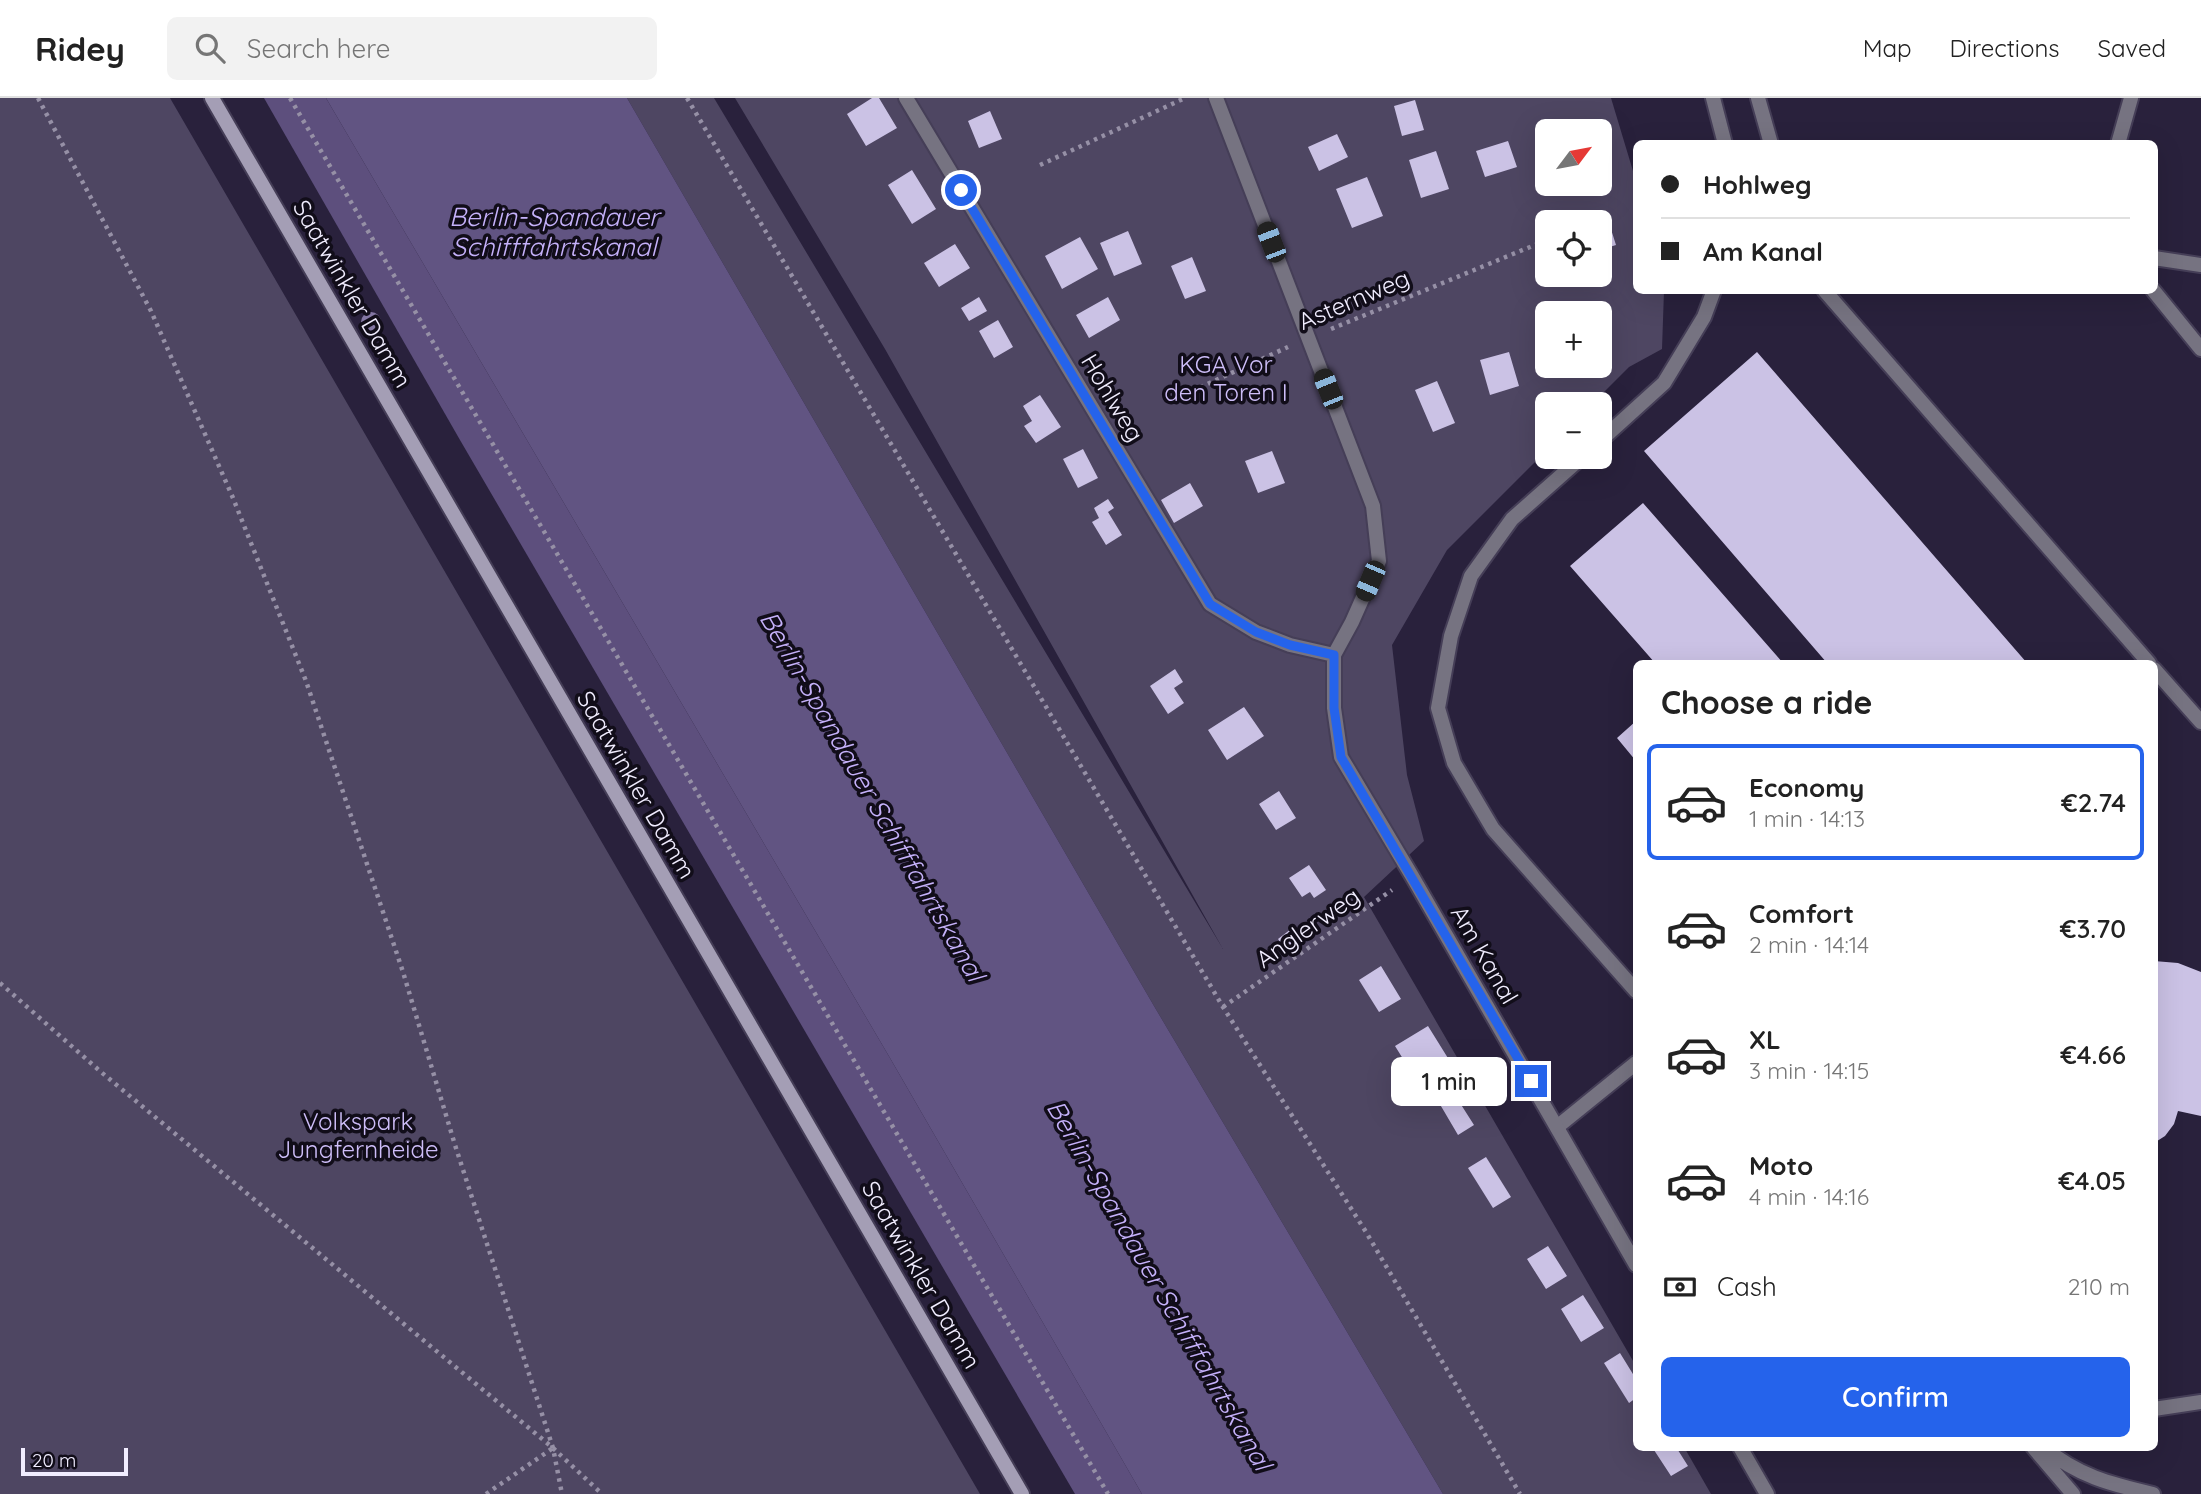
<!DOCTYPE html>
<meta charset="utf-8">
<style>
body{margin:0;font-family:Quicksand,sans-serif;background:#f2f2f2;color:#222;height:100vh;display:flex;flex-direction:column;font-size:26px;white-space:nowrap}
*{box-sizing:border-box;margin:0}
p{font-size:23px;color:#767676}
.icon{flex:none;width:38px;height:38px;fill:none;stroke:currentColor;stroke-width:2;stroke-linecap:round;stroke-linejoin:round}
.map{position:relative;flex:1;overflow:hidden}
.drawer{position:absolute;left:1633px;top:562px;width:525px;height:791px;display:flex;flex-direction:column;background:#fff;border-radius:10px;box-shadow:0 7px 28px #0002}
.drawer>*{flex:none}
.top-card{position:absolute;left:1633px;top:42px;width:525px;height:154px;border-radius:10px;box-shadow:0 7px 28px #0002;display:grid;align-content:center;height:154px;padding:0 28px;background:#fff}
.needle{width:46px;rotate:58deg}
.fabs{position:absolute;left:1535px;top:21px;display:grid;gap:14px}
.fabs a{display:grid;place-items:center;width:77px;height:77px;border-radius:10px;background:#fff;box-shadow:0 7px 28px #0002;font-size:35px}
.scale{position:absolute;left:21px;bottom:18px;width:107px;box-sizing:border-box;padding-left:7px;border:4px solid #f1edff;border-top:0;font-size:19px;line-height:24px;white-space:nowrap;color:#f1edff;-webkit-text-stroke:5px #110d19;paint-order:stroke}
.end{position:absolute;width:32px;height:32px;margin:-16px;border:9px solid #2563eb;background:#fff;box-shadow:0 0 0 4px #fff}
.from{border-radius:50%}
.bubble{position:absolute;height:49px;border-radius:10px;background:#fff;box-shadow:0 7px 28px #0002;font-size:23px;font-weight:600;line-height:49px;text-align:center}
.car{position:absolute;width:21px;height:42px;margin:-21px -10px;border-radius:9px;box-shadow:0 0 5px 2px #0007;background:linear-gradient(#222 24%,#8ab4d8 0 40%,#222 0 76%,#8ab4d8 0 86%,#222 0)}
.top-card b{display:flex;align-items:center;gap:24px;height:66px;font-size:26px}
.top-card b+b{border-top:2px solid #e0e0e0}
.top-card i{width:18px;height:18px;background:#222}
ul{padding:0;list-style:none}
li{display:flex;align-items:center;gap:21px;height:116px;margin:0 14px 10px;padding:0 14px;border:4px solid transparent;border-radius:10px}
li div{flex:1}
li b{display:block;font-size:26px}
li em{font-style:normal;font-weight:600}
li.on{border-color:#2563eb}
li>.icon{width:63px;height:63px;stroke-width:1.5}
h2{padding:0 28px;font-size:32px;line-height:84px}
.pay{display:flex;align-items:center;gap:18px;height:77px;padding:0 28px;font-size:26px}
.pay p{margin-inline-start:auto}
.primary-button{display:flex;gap:14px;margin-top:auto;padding:14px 28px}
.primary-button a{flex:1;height:80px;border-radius:10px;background:#2563eb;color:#fff;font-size:28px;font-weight:600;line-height:80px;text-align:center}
header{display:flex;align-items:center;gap:42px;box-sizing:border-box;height:98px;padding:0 35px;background:#fff;border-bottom:2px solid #e0e0e0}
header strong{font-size:33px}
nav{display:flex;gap:38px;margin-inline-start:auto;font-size:24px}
.search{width:490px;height:63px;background:#f2f2f2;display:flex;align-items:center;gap:18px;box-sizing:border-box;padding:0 24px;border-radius:10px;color:#767676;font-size:26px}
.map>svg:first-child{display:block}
</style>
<header>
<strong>Ridey</strong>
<div class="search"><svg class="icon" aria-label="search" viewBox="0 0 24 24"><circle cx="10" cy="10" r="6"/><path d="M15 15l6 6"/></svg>Search here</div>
<nav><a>Map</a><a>Directions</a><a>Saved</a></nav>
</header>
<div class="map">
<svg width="2201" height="1396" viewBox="0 0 2201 1396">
<rect width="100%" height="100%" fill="#29213c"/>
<path fill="#4e4662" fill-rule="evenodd" d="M0 0H170L980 1396H0Z
M627 0H714L1223 851 885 251 735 0H1611L1636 83V192L1664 193 1662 251 1629 269 1592 306H1547V352L1447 452 1392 547 1407 677 1424 743 1364 799 1636 1268V1349H1684L1711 1396H1443L1154 908ZM1547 33H1600V86H1547ZM1547 124H1600V177H1547ZM1547 215H1600V268H1547Z"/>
<path fill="#5d4f7d" d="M264 0H326L890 960 1142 1396H1075L460 342Z"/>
<path fill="#615482" d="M326 0H627L1154 908 1443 1396H1142L890 960Z"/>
<path fill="#cbc2e5" d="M872 0H879L897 30 866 48 847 16Z
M1415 2 1424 32 1402 38 1394 8Z
M990 13 1002 41 979 50 968 23Z
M1337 36 1348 59 1319 73 1308 49Z
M1508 43 1517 69 1485 79 1476 53Z
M1436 53 1449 91 1421 100 1409 62Z
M912 72 936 111 912 126 888 87Z
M1367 79 1383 118 1352 130 1336 91Z
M1570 86H1593L1594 91 1572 96Z
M1609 125 1616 147 1600 152V128Z
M1128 133 1142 166 1114 178 1100 145Z
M1080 139 1098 171 1062 191 1045 158Z
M955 146 970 170 939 189 924 165Z
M1192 159 1206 193 1185 201 1171 168Z
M979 199 987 213 969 223 961 210Z
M1108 199 1120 222 1089 240 1076 217Z
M998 222 1013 249 994 260 979 233Z
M1509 254 1519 288 1490 297 1480 262Z
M1757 254 2027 565H1827L1644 353Z
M1437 283 1455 325 1433 334 1415 292Z
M1040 297 1061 329 1036 345 1024 328 1032 323 1023 308Z
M1083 351 1098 380 1078 390 1063 361Z
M1272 353 1285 385 1258 395 1245 363Z
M1190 385 1203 408 1174 425 1161 402Z
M1108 401 1114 410 1108 414 1122 437 1106 447 1092 424 1099 420 1094 410Z
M1643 405 1783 565H1655L1570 468Z
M1175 571 1183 584 1174 590 1184 605 1168 616 1150 588Z
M1244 609 1264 638 1227 662 1208 632Z
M1636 623V663L1617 640Z
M1279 693 1296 720 1276 732 1259 706Z
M1309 767 1326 792 1314 800 1310 794 1302 799 1289 780Z
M1291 831 1299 842 1286 852 1278 841Z
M2154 863 2178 865 2201 874V1018L2178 1013 2174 1026 2165 1038 2154 1045Z
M1381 868 1401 901 1379 914 1359 882Z
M1428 928 1451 965 1418 985 1395 948Z
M1453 994 1474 1027 1458 1037 1438 1003Z
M1486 1059 1511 1099 1493 1110 1468 1070Z
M1548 1148 1567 1178 1546 1191 1527 1161Z
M1583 1197 1604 1230 1581 1244 1561 1211Z
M1620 1255 1636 1281V1300L1629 1305 1604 1265Z
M1658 1349H1676L1688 1368 1671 1378 1654 1352Z"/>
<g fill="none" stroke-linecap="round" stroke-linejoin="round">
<g stroke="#453e57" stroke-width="18">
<path id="lane" d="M1758 0 1771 46
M2118 46 2131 0
M2154 160 2201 167
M1824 192 2149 565
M2153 192 2201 251
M2154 571 2201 624
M1557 1029 1636 965"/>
</g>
<g stroke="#453e57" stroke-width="18">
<path id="street" d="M906 0 1210 506 1256 534 1290 547 1334 557
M1216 0 1373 408 1379 463 1352 524 1334 557V610L1341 659 1412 778 1636 1167
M1713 0 1725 46
M1600 343 1664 285 1704 219 1714 192
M1582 359 1512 421 1471 478 1451 538 1438 610 1454 665 1493 731 1636 893
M2154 1311 2201 1304
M1740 1349 1767 1396
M2033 1349 2073 1396
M2043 1349C2078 1378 2110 1386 2153 1396"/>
</g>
<g stroke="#453e57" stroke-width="18">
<path id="secondary" d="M212 0 1022 1396"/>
</g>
<path stroke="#9690a6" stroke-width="4.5" stroke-dasharray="3.5 5" stroke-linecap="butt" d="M38 0 151 213 233 400 306 583 403 874 455 1047 553 1350 562 1396
M290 0 1108 1396
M687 0 1223 909 1366 1134 1520 1396
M1040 67 1185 0
M1331 231 1547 142
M1177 300 1288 249
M0 885 101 974 553 1350 602 1396
M1223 909 1392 792
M486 1396 553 1350"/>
<use href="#lane" stroke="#767381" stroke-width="14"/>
<use href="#street" stroke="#767381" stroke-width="14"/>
<use href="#secondary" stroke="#a49eb5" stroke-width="14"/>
</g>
<circle fill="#8477a4" cx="371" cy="224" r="10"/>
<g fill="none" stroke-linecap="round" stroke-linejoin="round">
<path stroke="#2563eb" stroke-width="9" d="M961 92 1210 506 1256 534 1290 547 1334 557V610L1341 659 1531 983"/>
</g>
<g text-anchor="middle" stroke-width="7" stroke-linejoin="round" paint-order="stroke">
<g font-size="24" fill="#f1edff" stroke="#110d19">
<text transform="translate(352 196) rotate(60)" y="8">Saatwinkler Damm</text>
<text transform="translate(1354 202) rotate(-23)" y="8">Asternweg</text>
<text transform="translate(1112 300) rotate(59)" y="8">Hohlweg</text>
<text transform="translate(636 687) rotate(60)" y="8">Saatwinkler Damm</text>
<text transform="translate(1308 830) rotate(-35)" y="8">Anglerweg</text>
<text transform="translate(1484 857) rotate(60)" y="8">Am Kanal</text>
<text transform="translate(921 1177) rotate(60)" y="8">Saatwinkler Damm</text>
</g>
<g font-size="24" fill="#cebef9" stroke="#110d19">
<text x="1226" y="275">KGA Vor<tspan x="1226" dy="28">den Toren I</tspan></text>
<text x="358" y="1032">Volkspark<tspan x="358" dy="28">Jungfernheide</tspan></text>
</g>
<g font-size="26" font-style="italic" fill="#c5b1fa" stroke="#110d19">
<text x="554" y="128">Berlin-Spandauer<tspan x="554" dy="30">Schifffahrtskanal</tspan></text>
<text transform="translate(872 698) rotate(60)" y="9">Berlin-Spandauer Schifffahrtskanal</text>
<text transform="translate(1159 1187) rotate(60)" y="9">Berlin-Spandauer Schifffahrtskanal</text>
</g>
</g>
</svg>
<div class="fabs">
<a><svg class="needle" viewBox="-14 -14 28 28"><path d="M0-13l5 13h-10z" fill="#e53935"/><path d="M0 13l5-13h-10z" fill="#767676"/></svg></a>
<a><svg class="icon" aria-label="locate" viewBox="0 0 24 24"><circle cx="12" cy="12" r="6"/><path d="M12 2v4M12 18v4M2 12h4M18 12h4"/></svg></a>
<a>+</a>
<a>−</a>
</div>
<div class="scale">20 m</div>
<i class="end from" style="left:961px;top:92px"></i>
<i class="end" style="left:1531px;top:983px"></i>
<div class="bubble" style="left:1391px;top:959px;width:116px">1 min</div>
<i class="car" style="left:1271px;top:144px;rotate:339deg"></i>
<i class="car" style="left:1328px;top:291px;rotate:338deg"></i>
<i class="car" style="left:1370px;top:483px;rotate:203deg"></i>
<div class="top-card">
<b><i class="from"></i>Hohlweg</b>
<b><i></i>Am Kanal</b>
</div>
<section class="drawer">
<h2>Choose a ride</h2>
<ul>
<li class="on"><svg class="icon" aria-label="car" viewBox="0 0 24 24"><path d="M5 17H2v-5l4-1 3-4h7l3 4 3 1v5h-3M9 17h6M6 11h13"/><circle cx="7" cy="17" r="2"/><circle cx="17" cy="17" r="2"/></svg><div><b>Economy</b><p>1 min · 14:13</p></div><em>€2.74</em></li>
<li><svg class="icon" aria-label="car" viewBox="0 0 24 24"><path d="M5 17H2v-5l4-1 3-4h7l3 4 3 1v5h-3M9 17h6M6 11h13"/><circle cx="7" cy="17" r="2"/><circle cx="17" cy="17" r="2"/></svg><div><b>Comfort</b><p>2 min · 14:14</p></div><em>€3.70</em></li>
<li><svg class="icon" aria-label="car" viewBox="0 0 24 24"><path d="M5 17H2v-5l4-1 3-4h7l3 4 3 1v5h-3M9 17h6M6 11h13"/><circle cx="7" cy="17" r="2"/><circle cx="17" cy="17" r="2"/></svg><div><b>XL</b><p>3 min · 14:15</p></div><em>€4.66</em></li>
<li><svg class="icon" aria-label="car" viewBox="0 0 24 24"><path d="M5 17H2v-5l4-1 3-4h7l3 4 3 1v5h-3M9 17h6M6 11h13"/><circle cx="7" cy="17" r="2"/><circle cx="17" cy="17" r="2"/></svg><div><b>Moto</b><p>4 min · 14:16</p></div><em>€4.05</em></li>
</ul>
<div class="pay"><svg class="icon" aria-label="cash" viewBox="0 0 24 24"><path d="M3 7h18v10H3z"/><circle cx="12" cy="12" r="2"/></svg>Cash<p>210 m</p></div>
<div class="primary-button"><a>Confirm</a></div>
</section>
</div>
